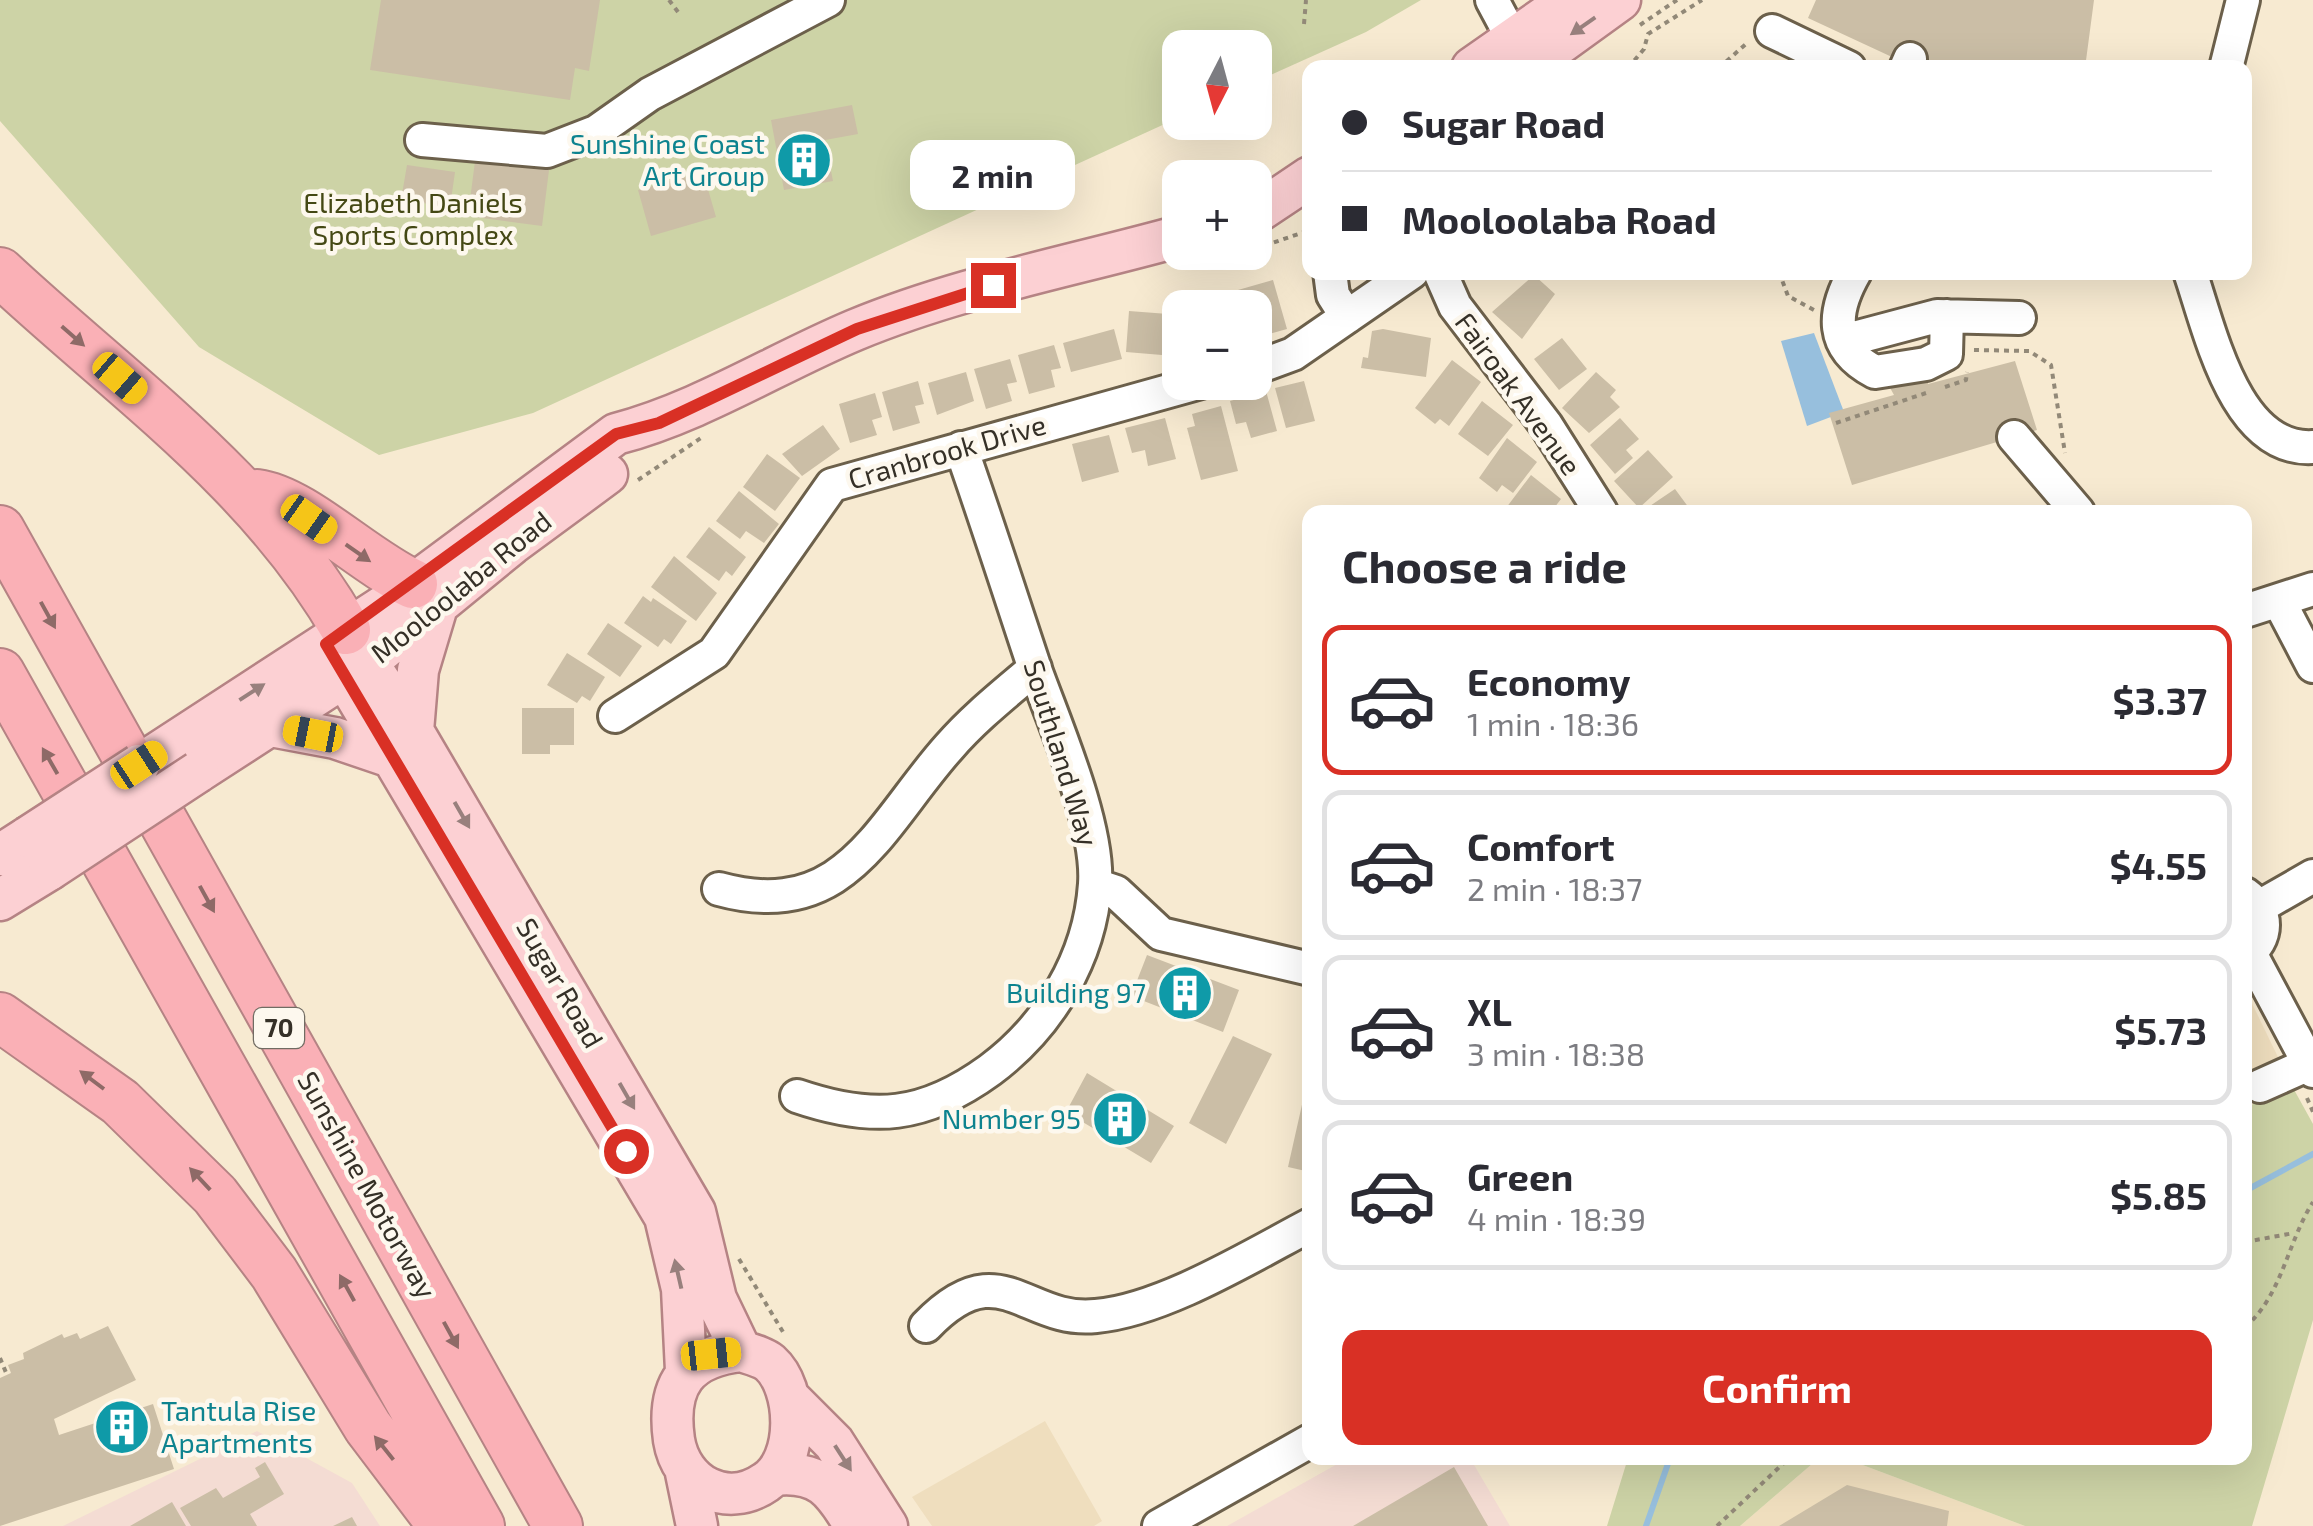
<!DOCTYPE html>
<meta charset="utf-8">
<style>
body{margin:0;font-family:"Exo 2",sans-serif;background:#f7f7f7;color:#2b2b33;height:100vh;display:flex;flex-direction:column;font-size:38px;white-space:nowrap}
*{box-sizing:border-box;margin:0}
p{font-size:32px;color:#7c7c81}
.icon{flex:none;width:55px;height:55px;fill:none;stroke:currentColor;stroke-width:2;stroke-linecap:round;stroke-linejoin:round}
.map{position:relative;flex:1;overflow:hidden}
.sheet{position:absolute;left:1302px;top:505px;width:950px;height:960px;display:flex;flex-direction:column;background:#fff;border-radius:20px;box-shadow:0 10px 40px #0002}
.sheet>*{flex:none}
.top-card{position:absolute;left:1302px;top:60px;width:950px;height:220px;border-radius:20px;box-shadow:0 10px 40px #0002;display:grid;align-content:center;height:220px;padding:0 40px;background:#fff}
.needle{width:65px;rotate:186deg}
.buttons{position:absolute;left:1162px;top:30px;display:grid;gap:20px}
.buttons a{display:grid;place-items:center;width:110px;height:110px;border-radius:20px;background:#fff;box-shadow:0 10px 40px #0002;font-size:50px}
.end{position:absolute;width:45px;height:45px;margin:-22px;border:12px solid #d93025;background:#fff;box-shadow:0 0 0 5px #fff}
.from{border-radius:50%}
.bubble{position:absolute;height:70px;border-radius:20px;background:#fff;box-shadow:0 10px 40px #0002;font-size:32px;font-weight:700;line-height:70px;text-align:center}
.car{position:absolute;width:30px;height:60px;margin:-30px -15px;border-radius:12px;box-shadow:0 0 8px 2px #0007;background:linear-gradient(#f5c518 24%,#345 0 40%,#f5c518 0 76%,#345 0 86%,#f5c518 0)}
.top-card b{display:flex;align-items:center;gap:35px;height:95px;font-size:38px}
.top-card b+b{border-top:2px solid #e1e1e2}
.top-card i{width:25px;height:25px;background:#2b2b33}
ul{padding:0;list-style:none}
li{display:flex;align-items:center;gap:30px;height:150px;margin:0 20px 15px;padding:0 20px;border:5px solid #e1e1e2;border-radius:20px}
li div{flex:1}
li b{display:block;font-size:38px}
li em{font-style:normal;font-weight:700}
li.selected{border-color:#d93025}
li>.icon{width:90px;height:90px;stroke-width:1.5}
h2{padding:0 40px;font-size:45px;line-height:120px}
.primary-button{display:flex;gap:20px;margin-top:auto;padding:20px 40px}
.primary-button a{flex:1;height:115px;border-radius:20px;background:#d93025;color:#fff;font-size:40px;font-weight:700;line-height:115px;text-align:center}
.map>svg:first-child{display:block}
</style>
<div class="map">
<svg width="2313" height="1526" viewBox="0 0 2313 1526">
<rect width="100%" height="100%" fill="#f7ead1"/>
<path fill="#efdebe" d="M2245 989 2292 1086 2245 1108Z
M1045 1421 1102 1521 1094 1526H932L912 1497Z
M1819 1458H1844L2025 1526H1740Z"/>
<path fill="#f4dcd3" d="M257 1431 352 1483 380 1526H63Z
M1348 1458H1470L1510 1526H1227Z"/>
<path fill="#cdd3a6" d="M0 0H1421L1366 32 1255 82V48H1180V117L533 413 379 455 199 347 0 121Z
M2292 1086 2313 1124V1320L2252 1526H2025L1844 1458H2245V1108Z
M1628 1458H1819L1740 1526H1607Z"/>
<path fill="#97bfdd" d="M1814 333 1844 412 1807 426 1781 341Z"/>
<g fill="none" stroke-linecap="round" stroke-linejoin="round">
<path stroke="#97bfdd" stroke-width="6" d="M2245 1191 2313 1154
M1646 1526 1670 1458"/>
</g>
<path fill="#cbbea6" d="M381 0H600L589 71 575 68 570 100 370 70Z
M1816 0H2094L2085 68H1940L1895 48 1892 57 1808 18Z
M852 105 858 134 825 140 833 181 784 190 771 120Z
M475 161 549 170 542 226 468 216Z
M407 165 455 172 450 207 401 200Z
M703 172 716 217 651 236 638 190Z
M1534 275 1555 294 1522 339 1492 312Z
M1273 280 1287 329 1255 338V308H1228L1224 294Z
M1129 311 1168 314 1162 355 1126 352Z
M1180 312V348H1179L1169 315Z
M1114 329 1122 359 1071 372 1063 343Z
M1383 329 1431 338 1426 377 1361 368 1363 357 1368 358 1372 331Z
M1562 338 1587 369 1559 390 1534 359Z
M1924 344 1928 384 2015 361 2037 430 1852 485 1829 413 1894 395 1873 357Z
M1054 345 1061 368 1051 370 1055 387 1029 394 1018 355Z
M1010 359 1017 382 1007 384 1012 401 986 409 974 369Z
M1452 360 1481 382 1449 426 1440 419 1435 424 1415 408Z
M966 372 974 401 937 415 928 383Z
M1596 372 1616 390 1610 397 1620 407 1589 433 1562 408Z
M918 381 924 404 915 406 920 423 893 431 882 392Z
M1304 381 1315 421 1286 428 1275 388Z
M1266 391 1277 431 1251 438 1246 422 1236 424 1230 401Z
M875 393 882 417 872 420 877 435 850 443 839 404Z
M1482 401 1513 425 1488 456 1458 434Z
M1221 406 1238 471 1201 480 1187 428 1195 426 1192 414Z
M1165 418 1176 459 1148 466 1145 450 1132 453 1125 428Z
M1620 418 1639 439 1626 450 1633 458 1615 474 1590 445Z
M823 425 840 449 802 476 782 454Z
M1109 435 1119 472 1082 482 1072 444Z
M1507 438 1537 462 1513 493 1502 485 1497 492 1479 478Z
M1648 450 1673 477 1639 508 1614 481Z
M767 454 800 478 775 511 743 487Z
M1531 475 1561 499 1551 512H1503Z
M1675 489 1692 512H1641Z
M739 491 779 524 764 543 746 531 740 539 716 521Z
M709 527 746 557 732 576 726 571 719 581 686 557Z
M674 556 717 593 696 621 651 587Z
M643 596 651 602 653 598 687 621 671 644 664 639 658 647 624 623Z
M608 623 642 646 620 677 587 654Z
M567 653 605 677 590 701 582 696 577 703 547 685Z
M522 708H574V745H550V754H522Z
M1147 955 1239 990 1223 1032 1131 996Z
M1233 1036 1272 1054 1226 1144 1189 1123Z
M1087 1073 1174 1126 1151 1163 1066 1112Z
M1308 1078H1310V1172L1288 1167Z
M108 1326 136 1380 54 1419 59 1435 153 1404 174 1469 0 1526V1378L11 1373 8 1365 24 1359 23 1353 62 1334 64 1338 77 1333 80 1339Z
M265 1462 284 1494 250 1514 257 1526H191L180 1508 216 1488 223 1498 260 1477 255 1468Z
M1454 1467 1488 1526H1353Z
M1847 1485 1949 1511 1947 1526H1779Z
M172 1502 186 1526H130Z
M352 1517 357 1526H333Z"/>
<g fill="none" stroke-linecap="round" stroke-linejoin="round">
<g stroke="#6c604b" stroke-width="38">
<path id="minor" d="M1492 0 1523 58
M1772 31 1849 68
M1906 68 1910 59
M2226 68 2243 0
M422 140 547 151 596 132 650 94 828 0
M1330 272 1333 295 1347 317
M1440 272 1455 306 1546 425 1601 512
M1855 272C1832 312 1829 348 1875 372L1926 364 1946 354 1947 316
M2190 272C2210 330 2235 452 2313 447
M1843 341 1937 316 2019 318
M1255 368 1293 354 1412 272
M2014 437 2078 512
M2280 603 2313 666
M2245 611 2313 589
M615 716 714 653 832 485 1201 382
M1095 885 1116 892 1161 934 1310 969
M719 889C846 924 880 824 949 747 975 717 1006 693 1035 668
M2245 894C2269 911 2269 939 2245 956
M2259 907 2313 876
M2250 953 2313 1071
M2260 1086 2309 1064
M797 1096C873 1122 924 1118 990 1070 1049 1026 1090 958 1095 884 1099 826 1056 727 1036 672 1011 597 987 522 961 448
M926 1326C1000 1249 1025 1324 1096 1316 1163 1310 1251 1256 1310 1225
M1159 1526 1310 1441"/>
</g>
<g stroke="#b58384" stroke-width="45">
<path id="major" d="M1472 68 1569 0
M1526 68 1620 0
M1256 213 1310 177
M346 630 413 731 695 1212 716 1299 741 1351
M325 644 665 1217 682 1289 686 1371
M271 726 335 738 391 757
M413 731 418 670 436 610
M139 765 388 603 616 434C700 412 776 363 855 330 959 287 1072 266 1180 236
M198 772 369 661 512 544 607 474
M0 855 28 837
M0 900 49 870
M741 1351C750 1354 763 1357 770 1363 798 1388 800 1460 766 1482 726 1510 681 1484 674 1440 666 1384 687 1357 741 1351Z
M789 1398 834 1443 887 1526
M686 1473 697 1526
M774 1475C819 1470 833 1489 855 1526"/>
</g>
<g stroke="#b58384" stroke-width="52">
<path id="highway" d="M0 272C122 386 262 482 346 630
M257 494C303 500 364 562 413 584
M0 530 558 1526
M0 673 480 1526
M0 1017 120 1102 215 1195 274 1273 368 1427 443 1526"/>
</g>
<path stroke="#928978" stroke-width="4" stroke-dasharray="5 5" stroke-linecap="butt" d="M669 0 678 12
M1304 24 1306 0
M1640 25 1677 0
M1628 68 1644 49 1648 34 1702 0
M1719 68 1747 43
M1255 249 1310 230
M1196 263 1242 252
M1779 272 1788 296 1814 310
M1974 350 2029 351 2051 365 2065 453
M1945 387 1966 380 1967 372
M1836 423 1926 393
M638 480 701 438
M2307 1098 2313 1112
M2245 1242 2294 1233
M739 1259 783 1332
M2245 1327C2282 1296 2287 1243 2313 1202
M0 1358 7 1375
M1717 1526 1789 1458"/>
<use href="#minor" stroke="#fff" stroke-width="32"/>
<use href="#major" stroke="#fcd0d3" stroke-width="40"/>
<use href="#highway" stroke="#fab0b6" stroke-width="48"/>
<g stroke="#b58384" stroke-width="45" stroke-linecap="butt">
<path id="major-bridge" d="M28 837 139 765
M49 870 198 772"/>
</g>
<use href="#major-bridge" stroke="#fcd0d3" stroke-width="40"/>
</g>
<defs><path id="oneway-solid" d="M-6-.8H1V-3.2L6.5 0L1 3.2V.8H-6Z" transform="scale(2.5)"/></defs>
<g fill="#98807d">
<use href="#oneway-solid" transform="translate(1583 26) rotate(145)"/>
<use href="#oneway-solid" transform="translate(252 692) rotate(-33)"/>
<use href="#oneway-solid" transform="translate(462 815) rotate(60)"/>
<use href="#oneway-solid" transform="translate(627 1096) rotate(60)"/>
<use href="#oneway-solid" transform="translate(678 1274) rotate(-103)"/>
<use href="#oneway-solid" transform="translate(843 1458) rotate(57)"/>
</g>
<g fill="#8e6a67">
<use href="#oneway-solid" transform="translate(73 336) rotate(41)"/>
<use href="#oneway-solid" transform="translate(358 553) rotate(35)"/>
<use href="#oneway-solid" transform="translate(48 615) rotate(61)"/>
<use href="#oneway-solid" transform="translate(50 761) rotate(-120)"/>
<use href="#oneway-solid" transform="translate(207 899) rotate(61)"/>
<use href="#oneway-solid" transform="translate(92 1080) rotate(-143)"/>
<use href="#oneway-solid" transform="translate(200 1179) rotate(-133)"/>
<use href="#oneway-solid" transform="translate(347 1288) rotate(-119)"/>
<use href="#oneway-solid" transform="translate(451 1335) rotate(61)"/>
<use href="#oneway-solid" transform="translate(384 1448) rotate(-129)"/>
</g>
<g fill="none" stroke-linecap="round" stroke-linejoin="round">
<path stroke="#d93025" stroke-width="12" d="M626 1151 326 644 616 434 659 423 857 329 993 285"/>
</g>
<defs>
<g id="building-disc" transform="scale(2.875)"><circle r="9.5" fill="#0f9aa8" stroke="#fdf8ee"/><path d="M-4-6H4V6H1V3H-1V6H-4ZM-2.5-4.3h1.7v1.8h-1.7ZM.8-4.3h1.7v1.8H.8ZM-2.5-1h1.7V.8h-1.7ZM.8-1h1.7V.8H.8Z" fill="#fff"/></g>
</defs>
<g fill-rule="evenodd">
<use href="#building-disc" x="804" y="160"/>
<use href="#building-disc" x="1185" y="993"/>
<use href="#building-disc" x="1120" y="1119"/>
<use href="#building-disc" x="122" y="1427"/>
</g>
<g text-anchor="middle" stroke-width="9" stroke-linejoin="round" paint-order="stroke">
<rect fill="#fdf8ee" stroke="#716c63" stroke-width="2.5" x="254" y="1008" width="50" height="40" rx="8"/>
<g font-size="25" font-weight="bold" fill="#353027">
<text x="279" y="1037">70</text>
</g>
<g font-size="28" fill="#0d838f" stroke="#fdf8ee" text-anchor="end">
<text x="765" y="154">Sunshine Coast<tspan x="765" dy="32">Art Group</tspan></text>
<text x="1146" y="1003">Building 97</text>
<text x="1081" y="1129">Number 95</text>
<text x="161" y="1421" text-anchor="start">Tantula Rise<tspan x="161" dy="32">Apartments</tspan></text>
</g>
<g font-size="28" fill="#444814" stroke="#fdf8ee">
<text x="413" y="213">Elizabeth Daniels<tspan x="413" dy="32">Sports Complex</tspan></text>
</g>
<g font-size="28" fill="#353027" stroke="#fdf8ee">
<text transform="translate(1518 394) rotate(54)" y="10">Fairoak Avenue</text>
<text transform="translate(947 452) rotate(-16)" y="10">Cranbrook Drive</text>
<text transform="translate(461 587) rotate(-39)" y="10">Mooloolaba Road</text>
<text transform="translate(1061 753) rotate(73)" y="10">Southland Way</text>
<text transform="translate(560 983) rotate(60)" y="10">Sugar Road</text>
<text transform="translate(367 1185) rotate(61)" y="10">Sunshine Motorway</text>
</g>
</g>
</svg>
<div class="buttons">
<a><svg class="needle" viewBox="-14 -14 28 28"><path d="M0-13l5 13h-10z" fill="#e53935"/><path d="M0 13l5-13h-10z" fill="#7c7c81"/></svg></a>
<a>+</a>
<a>−</a>
</div>
<i class="end from" style="left:626px;top:1151px"></i>
<i class="end" style="left:993px;top:285px"></i>
<div class="bubble" style="left:910px;top:140px;width:165px">2 min</div>
<i class="car" style="left:120px;top:378px;rotate:131deg"></i>
<i class="car" style="left:309px;top:519px;rotate:125deg"></i>
<i class="car" style="left:313px;top:734px;rotate:281deg"></i>
<i class="car" style="left:139px;top:765px;rotate:57deg"></i>
<i class="car" style="left:711px;top:1354px;rotate:84deg"></i>
<div class="top-card">
<b><i class="from"></i>Sugar Road</b>
<b><i></i>Mooloolaba Road</b>
</div>
<section class="sheet">
<h2>Choose a ride</h2>
<ul>
<li class="selected"><svg class="icon" aria-label="car" viewBox="0 0 24 24"><path d="M5 17H2v-5l4-1 3-4h7l3 4 3 1v5h-3M9 17h6M6 11h13"/><circle cx="7" cy="17" r="2"/><circle cx="17" cy="17" r="2"/></svg><div><b>Economy</b><p>1 min · 18:36</p></div><em>$3.37</em></li>
<li><svg class="icon" aria-label="car" viewBox="0 0 24 24"><path d="M5 17H2v-5l4-1 3-4h7l3 4 3 1v5h-3M9 17h6M6 11h13"/><circle cx="7" cy="17" r="2"/><circle cx="17" cy="17" r="2"/></svg><div><b>Comfort</b><p>2 min · 18:37</p></div><em>$4.55</em></li>
<li><svg class="icon" aria-label="car" viewBox="0 0 24 24"><path d="M5 17H2v-5l4-1 3-4h7l3 4 3 1v5h-3M9 17h6M6 11h13"/><circle cx="7" cy="17" r="2"/><circle cx="17" cy="17" r="2"/></svg><div><b>XL</b><p>3 min · 18:38</p></div><em>$5.73</em></li>
<li><svg class="icon" aria-label="car" viewBox="0 0 24 24"><path d="M5 17H2v-5l4-1 3-4h7l3 4 3 1v5h-3M9 17h6M6 11h13"/><circle cx="7" cy="17" r="2"/><circle cx="17" cy="17" r="2"/></svg><div><b>Green</b><p>4 min · 18:39</p></div><em>$5.85</em></li>
</ul>
<div class="primary-button"><a>Confirm</a></div>
</section>
</div>
